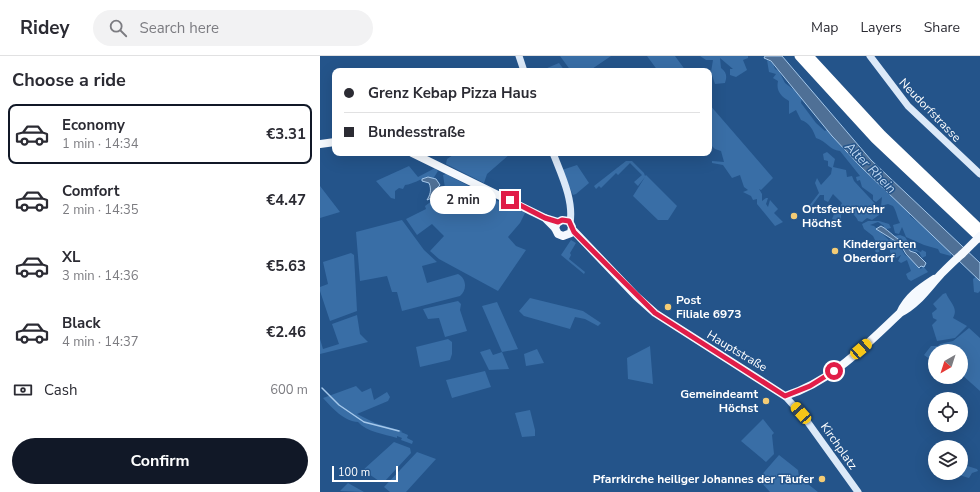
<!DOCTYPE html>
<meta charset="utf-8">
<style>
body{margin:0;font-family:"Nunito Sans",sans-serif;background:#f2f2f3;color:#2b2b33;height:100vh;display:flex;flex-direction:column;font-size:15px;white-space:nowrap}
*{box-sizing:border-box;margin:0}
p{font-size:13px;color:#7c7c81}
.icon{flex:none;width:22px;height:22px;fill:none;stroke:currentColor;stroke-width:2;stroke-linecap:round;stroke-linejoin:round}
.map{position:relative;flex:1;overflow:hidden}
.drawer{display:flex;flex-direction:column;background:#fff;width:320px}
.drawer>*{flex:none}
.top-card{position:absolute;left:12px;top:12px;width:380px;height:88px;border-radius:8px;box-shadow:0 4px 16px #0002;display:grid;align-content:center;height:88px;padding:0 12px;background:#fff}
.needle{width:26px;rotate:219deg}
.fabs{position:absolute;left:608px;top:288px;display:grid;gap:8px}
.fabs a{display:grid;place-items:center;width:40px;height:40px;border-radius:50%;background:#fff;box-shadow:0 4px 16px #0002;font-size:20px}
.scale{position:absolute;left:12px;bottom:10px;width:66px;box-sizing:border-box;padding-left:4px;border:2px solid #fff;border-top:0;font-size:11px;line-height:14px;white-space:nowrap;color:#fff;-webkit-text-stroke:3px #24548a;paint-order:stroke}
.end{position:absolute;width:18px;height:18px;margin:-9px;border:5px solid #e11d48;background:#fff;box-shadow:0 0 0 2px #fff}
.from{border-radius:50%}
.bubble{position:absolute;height:28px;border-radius:14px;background:#fff;box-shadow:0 4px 16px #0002;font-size:13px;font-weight:700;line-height:28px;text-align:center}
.car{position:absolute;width:12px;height:24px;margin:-12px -6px;border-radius:5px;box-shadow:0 0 3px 1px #0007;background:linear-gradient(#f5c518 24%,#345 0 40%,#f5c518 0 76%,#345 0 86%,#f5c518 0)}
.top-card b{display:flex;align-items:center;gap:14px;height:38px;font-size:15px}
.top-card b+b{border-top:1px solid #e1e1e2}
.top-card i{width:10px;height:10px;background:#2b2b33}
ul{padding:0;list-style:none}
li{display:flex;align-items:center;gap:12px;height:60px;margin:0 8px 6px;padding:0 4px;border:2px solid transparent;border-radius:8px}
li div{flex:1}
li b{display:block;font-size:15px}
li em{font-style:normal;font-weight:700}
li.current{border-color:#111827}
li>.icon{width:36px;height:36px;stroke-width:1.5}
h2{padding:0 12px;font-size:18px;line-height:48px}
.pay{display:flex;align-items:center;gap:10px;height:44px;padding:0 12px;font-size:15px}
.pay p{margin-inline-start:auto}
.cta{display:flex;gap:8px;margin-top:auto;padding:8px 12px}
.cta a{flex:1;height:46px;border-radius:24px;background:#111827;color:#fff;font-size:16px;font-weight:700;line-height:46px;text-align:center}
header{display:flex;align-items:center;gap:24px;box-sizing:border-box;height:56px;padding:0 20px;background:#fff;border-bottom:1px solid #e1e1e2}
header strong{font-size:19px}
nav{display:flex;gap:22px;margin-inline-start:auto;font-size:14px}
.search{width:280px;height:36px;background:#f2f2f3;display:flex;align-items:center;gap:10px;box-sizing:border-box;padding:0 14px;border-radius:22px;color:#7c7c81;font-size:15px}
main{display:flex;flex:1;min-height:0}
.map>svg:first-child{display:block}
</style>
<header>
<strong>Ridey</strong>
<div class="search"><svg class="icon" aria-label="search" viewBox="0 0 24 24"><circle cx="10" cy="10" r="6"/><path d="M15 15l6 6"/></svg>Search here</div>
<nav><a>Map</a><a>Layers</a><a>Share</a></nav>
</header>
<main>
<section class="drawer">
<h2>Choose a ride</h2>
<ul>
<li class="current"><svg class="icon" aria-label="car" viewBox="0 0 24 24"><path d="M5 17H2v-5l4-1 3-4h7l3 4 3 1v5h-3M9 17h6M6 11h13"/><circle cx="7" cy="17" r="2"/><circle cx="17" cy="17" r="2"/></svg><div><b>Economy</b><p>1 min · 14:34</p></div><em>€3.31</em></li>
<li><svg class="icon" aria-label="car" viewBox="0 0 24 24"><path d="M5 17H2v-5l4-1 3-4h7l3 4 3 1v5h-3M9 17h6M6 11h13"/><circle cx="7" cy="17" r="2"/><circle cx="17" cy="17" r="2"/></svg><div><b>Comfort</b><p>2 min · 14:35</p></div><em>€4.47</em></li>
<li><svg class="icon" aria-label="car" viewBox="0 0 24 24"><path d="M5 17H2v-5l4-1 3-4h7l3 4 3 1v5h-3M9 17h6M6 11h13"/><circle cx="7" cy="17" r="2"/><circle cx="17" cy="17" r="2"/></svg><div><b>XL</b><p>3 min · 14:36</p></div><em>€5.63</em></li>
<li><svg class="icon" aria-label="car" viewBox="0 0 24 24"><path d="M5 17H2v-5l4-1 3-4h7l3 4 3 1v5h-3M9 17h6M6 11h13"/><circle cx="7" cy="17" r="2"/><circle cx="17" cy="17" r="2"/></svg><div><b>Black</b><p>4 min · 14:37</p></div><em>€2.46</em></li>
</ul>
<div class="pay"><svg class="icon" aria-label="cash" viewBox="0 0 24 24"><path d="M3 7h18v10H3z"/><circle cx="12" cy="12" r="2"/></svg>Cash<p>600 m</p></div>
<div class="cta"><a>Confirm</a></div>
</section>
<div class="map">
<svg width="660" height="436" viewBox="0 0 660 436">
<rect width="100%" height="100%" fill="#24548a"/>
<path fill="#396ea6" d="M240 0H291L269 15H251Z
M327 0H355L366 15H338Z
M380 0H428V2L423 4 427 14 416 21 410 19V13H413L400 2 401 12C407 17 407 20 405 27L395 28 391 16 393 4H386Z
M447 4 453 7 455 13 459 15 465 27 482 40 481 47 496 67 505 75 509 72 522 91 533 103H538L553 115 552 122 557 123 591 153 590 160 631 192V200L620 197 618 193 604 189 586 181 582 171 579 178 575 177 573 169 580 167C577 162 577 156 573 150L568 148 561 150 562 141 556 146 553 144V139L542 131 540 124 537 125 536 121 540 120 520 95C509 94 507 85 496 82 493 74 490 67 481 64L476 54 469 58V45C460 40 456 34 458 25L453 22 456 18 449 16Z
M239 7 245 15H220Z
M389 48 453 122 441 134 439 133 442 138V145L446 142H448L446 148 448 151 450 144 458 153 454 157 463 166 455 170 437 148V143L433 144 431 140 423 136 428 134 424 131 420 119 412 122 403 109 392 107V105L404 106 401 95 395 93 389 87Z
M507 96 515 103 513 111 526 114 527 121 532 120 534 125 560 153 559 159 552 164 547 162 542 166 538 165C537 161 529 154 526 149V154L521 159V164L516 165 512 163 515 156 517 157 522 147 513 138 508 146 504 144V139H500L491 151 489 150 499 137 495 127 497 122 501 129 511 118 512 112 508 110V105L504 104 503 98Z
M136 97H191L167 118 164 127 126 108 127 103Z
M306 105H312L324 117 325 120 326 119 357 150 348 164H338L313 140 325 121 318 130 314 126 322 119 310 107 298 119 296 117 281 132 279 130 276 133 274 130Z
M257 109 269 127 256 138 253 139 242 114Z
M89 110 98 121 115 112 118 115 113 123 108 121C99 123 94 128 85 129L83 133 79 132 75 135V143L71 142 56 125Z
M126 118 177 145 186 147 205 157 200 167 188 181 196 190 206 194 178 235 119 203 110 195 124 180 112 168 97 179 86 163 106 153 105 150 116 142 125 132 123 119Z
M0 130 20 156 0 162Z
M82 164 104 194 117 206 102 210 107 227 138 218C147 223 147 234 140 240L82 255 77 236H72L67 220 40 225 36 176Z
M548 165H559L569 168 571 172 562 174 564 170 558 166 550 169 554 170 569 184 571 182 579 189 585 199 600 207 598 211 601 213 603 210 608 216 591 225 588 223 586 218 591 215 587 204 581 207 578 205 581 199 576 202 571 200 569 190 567 193 564 190 560 189V195L557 197 555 195 558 190 553 180 544 173 542 168Z
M580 179 585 181 591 190 594 189 598 195 601 196 602 194 606 196V200L602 202 599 196 590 194C589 186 581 186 574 183V180Z
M251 184 256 187 250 197 251 199 249 203 265 216 264 218 241 199Z
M31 197 34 199 37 255 10 265 0 235V231L8 228 3 206Z
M657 220 660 224V235L658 237 654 236 653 223Z
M626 237C629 246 639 251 633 262L647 270 635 282 617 285 612 269 617 264 613 262 612 257 617 253 613 248 623 238Z
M210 242 263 255 281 267 278 270 265 263 255 261 250 273 204 260 199 255Z
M138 245 141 248 140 254 147 275 125 281 119 262 108 263 103 253Z
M177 246 198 293 182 296 189 313 169 314 160 296 170 293 173 299 182 296 162 250Z
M37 259 40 278 48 286 0 298V283L3 293 19 288 12 268Z
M649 272 660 282V335L641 318V295H615V303L611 304 604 299 611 290H618L620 288 633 285Z
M128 283 132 286V298L130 304 100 311 96 291Z
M330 290 333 328 308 323 307 302Z
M217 293 224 307 206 310 204 298Z
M165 315 171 331 132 342 126 324Z
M36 330 42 336 51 332 54 344 67 336 70 341 68 345 37 358 55 367 82 375 81 376 88 379 87 382 93 385 92 388 81 384 82 382 77 380V382C64 378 47 376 38 366 25 366 11 351 3 342Z
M210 354 215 374V380L202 381 195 357Z
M443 363 454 377 452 379 454 398 446 406 421 385Z
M74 386 90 392 91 397 65 425H59L43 414Z
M97 396 116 403 86 436H70L64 431Z
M459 399 478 414 479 421 498 436H450L438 423Z
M641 408 657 413 658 415 652 417 649 422 632 417H641Z
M28 427 44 436 20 435Z"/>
<path fill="#4f7096" stroke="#a5c8eb" d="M445 0H462L551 104 660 207V225L541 111 512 80 451 5 444 2Z
M108 121 116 123 120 129 116 133 114 141 107 144C110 139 112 134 109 127L102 125V123Z
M561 170C570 175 576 184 586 187L590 195 596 197 606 207 604 211 601 210 599 212 586 198 580 188 556 173Z"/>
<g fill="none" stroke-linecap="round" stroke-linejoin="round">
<path stroke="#a5c8eb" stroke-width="1.5" d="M2 332 19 349 44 366 79 375"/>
<path stroke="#dce9f8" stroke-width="7" d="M199 0 204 15
M550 0 588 50 660 118
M233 97C241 118 254 144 250 167
M465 340 484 361 538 436"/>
<path stroke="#f5f9fe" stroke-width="8" d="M0 88 15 86
M92 97 225 162 238 166
M225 162 235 172 238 178 243 180 251 177 252 171 249 165 242 164 237 167 235 172
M252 173 316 240 335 257 465 340C511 326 546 289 580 257 598 248 608 232 621 218 628 211 635 204 642 198
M580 257C587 241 600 232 614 223"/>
<path stroke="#fff" stroke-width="9" d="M479 0 555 83 660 182
M489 0 562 79 660 173"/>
<path stroke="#f5f9fe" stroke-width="8" d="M642 198 660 180"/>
</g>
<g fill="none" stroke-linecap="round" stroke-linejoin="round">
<path stroke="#e11d48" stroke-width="5" d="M190 144 225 162 238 166 242 164 249 165 254 176 335 257 465 340 490 330 514 315"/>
</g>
<g fill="#f4cc75" stroke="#24548a" stroke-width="1.5">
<circle cx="474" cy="160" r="4"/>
<circle cx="515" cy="195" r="4"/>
<circle cx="348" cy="251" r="4"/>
<circle cx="446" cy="345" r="4"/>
<circle cx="502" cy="423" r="4"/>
</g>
<g text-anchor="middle" stroke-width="3" stroke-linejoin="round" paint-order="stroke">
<g font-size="12" fill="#fff" stroke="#24548a">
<text transform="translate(610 54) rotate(46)" y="4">Neudorfstrasse</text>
<text transform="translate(417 295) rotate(31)" y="4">Hauptstraße</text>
<text transform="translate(519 390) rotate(55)" y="4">Kirchplatz</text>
</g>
<g font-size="12" font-weight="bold" fill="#fff" stroke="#24548a" text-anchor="start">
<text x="482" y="157">Ortsfeuerwehr<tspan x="482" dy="14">Höchst</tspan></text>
<text x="523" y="192">Kindergarten<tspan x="523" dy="14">Oberdorf</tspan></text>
<text x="356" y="248">Post<tspan x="356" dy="14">Filiale 6973</tspan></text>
<text x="438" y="342" text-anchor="end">Gemeindeamt<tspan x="438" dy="14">Höchst</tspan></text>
<text x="494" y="427" text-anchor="end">Pfarrkirche heiliger Johannes der Täufer</text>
</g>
<g font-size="13" font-style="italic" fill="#bdd6f1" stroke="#24548a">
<text transform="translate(551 111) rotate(45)" y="5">Alter Rhein</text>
</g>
</g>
</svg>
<div class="fabs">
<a><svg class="needle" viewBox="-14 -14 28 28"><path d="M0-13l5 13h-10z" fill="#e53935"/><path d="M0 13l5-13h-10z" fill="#7c7c81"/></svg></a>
<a><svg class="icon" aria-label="locate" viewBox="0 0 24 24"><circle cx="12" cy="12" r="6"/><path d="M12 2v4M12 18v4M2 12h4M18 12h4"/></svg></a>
<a><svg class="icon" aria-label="layers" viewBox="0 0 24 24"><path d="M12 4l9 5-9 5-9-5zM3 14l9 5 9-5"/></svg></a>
</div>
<div class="scale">100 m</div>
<i class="end from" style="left:514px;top:315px"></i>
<i class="end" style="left:190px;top:144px"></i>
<div class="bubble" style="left:110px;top:130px;width:66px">2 min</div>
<i class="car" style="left:541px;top:293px;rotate:49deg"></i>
<i class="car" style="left:481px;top:357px;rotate:319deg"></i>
<div class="top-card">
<b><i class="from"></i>Grenz Kebap Pizza Haus</b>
<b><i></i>Bundesstraße</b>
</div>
</div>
</main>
